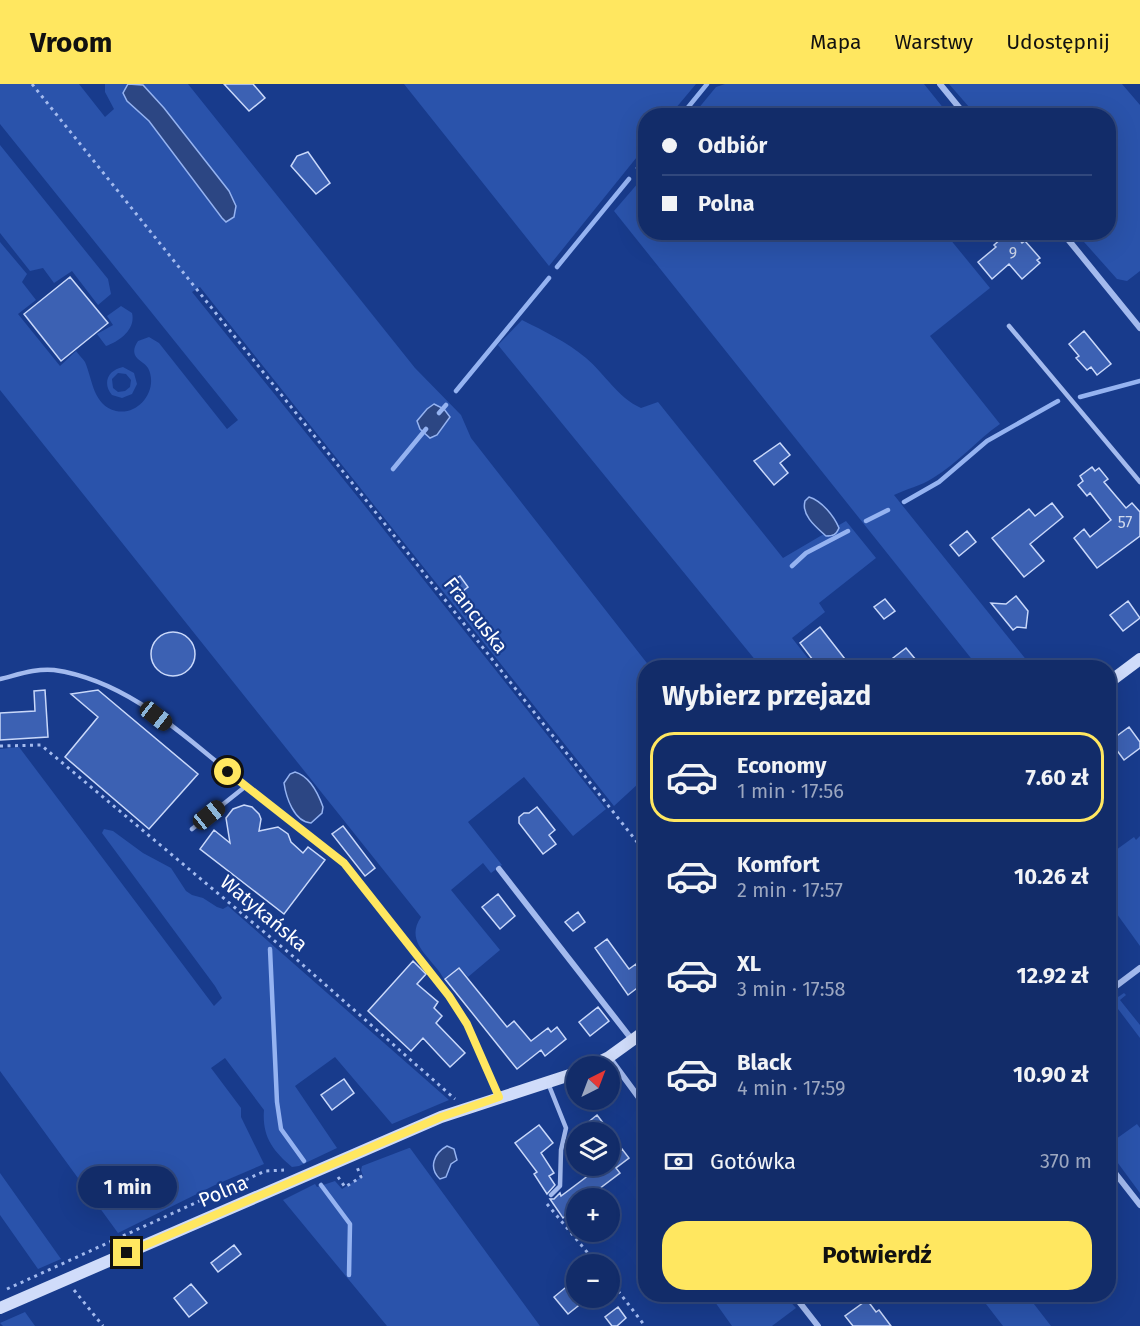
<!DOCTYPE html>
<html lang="pl">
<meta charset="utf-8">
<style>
body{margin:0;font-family:"Fira Sans",sans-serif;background:#1b346f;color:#f1f3f6;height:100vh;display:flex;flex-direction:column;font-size:22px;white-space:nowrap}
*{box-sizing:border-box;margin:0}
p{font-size:20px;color:#9ca7c0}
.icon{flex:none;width:33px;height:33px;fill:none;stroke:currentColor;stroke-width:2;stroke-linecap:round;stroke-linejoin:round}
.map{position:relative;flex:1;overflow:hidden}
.drawer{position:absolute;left:638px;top:576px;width:478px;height:642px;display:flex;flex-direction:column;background:#122c69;border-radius:24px;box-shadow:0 6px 24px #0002,0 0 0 2px #31487d}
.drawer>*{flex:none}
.top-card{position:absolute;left:638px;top:24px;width:478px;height:132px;border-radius:24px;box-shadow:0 6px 24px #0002,0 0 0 2px #31487d;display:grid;align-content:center;height:132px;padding:0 24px;background:#122c69}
.needle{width:39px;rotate:42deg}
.fabs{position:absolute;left:566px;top:972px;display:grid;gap:12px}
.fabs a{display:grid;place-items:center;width:54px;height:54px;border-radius:50%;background:#122c69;box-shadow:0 6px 24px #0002,0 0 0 2px #31487d;font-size:30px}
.end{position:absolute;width:27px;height:27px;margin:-14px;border:8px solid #ffe760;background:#111;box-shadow:0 0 0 3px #111}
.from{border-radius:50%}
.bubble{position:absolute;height:42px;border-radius:21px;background:#122c69;box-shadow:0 6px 24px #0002,0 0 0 2px #31487d;font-size:20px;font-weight:700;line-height:42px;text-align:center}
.car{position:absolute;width:18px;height:36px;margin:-18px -9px;border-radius:8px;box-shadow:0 0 4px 2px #0007;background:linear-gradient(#222 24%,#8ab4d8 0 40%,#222 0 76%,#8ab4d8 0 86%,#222 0)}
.top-card b{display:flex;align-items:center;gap:21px;height:57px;font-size:22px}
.top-card b+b{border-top:2px solid #31487d}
.top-card i{width:15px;height:15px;background:#f1f3f6}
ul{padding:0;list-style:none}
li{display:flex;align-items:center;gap:18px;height:90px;margin:0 12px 9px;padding:0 12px;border:3px solid transparent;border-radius:24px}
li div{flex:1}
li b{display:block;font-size:22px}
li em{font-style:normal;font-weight:700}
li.active{border-color:#ffe760}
li>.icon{width:54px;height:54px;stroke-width:1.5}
h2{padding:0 24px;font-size:27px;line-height:72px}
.pay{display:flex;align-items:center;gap:15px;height:66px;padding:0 24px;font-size:22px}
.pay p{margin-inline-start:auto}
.cta{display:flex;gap:12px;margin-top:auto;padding:12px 24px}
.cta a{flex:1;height:69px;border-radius:24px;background:#ffe760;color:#111;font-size:24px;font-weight:700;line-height:69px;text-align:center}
header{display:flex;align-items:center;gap:36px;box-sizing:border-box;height:84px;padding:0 30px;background:#ffe760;color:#111}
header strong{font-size:28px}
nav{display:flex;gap:33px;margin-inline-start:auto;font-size:21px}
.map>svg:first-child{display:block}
</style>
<header>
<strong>Vroom</strong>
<nav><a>Mapa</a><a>Warstwy</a><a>Udostępnij</a></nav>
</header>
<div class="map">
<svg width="1140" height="1242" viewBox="0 0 1140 1242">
<rect width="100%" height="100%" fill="#183b8c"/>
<path fill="#2a53ab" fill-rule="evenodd" d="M0 0H79L105 33 114 25 105 8V0H188L415 284 461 331 471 354 650 583 645 584V706L639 699 614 722 200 203 192 208 361 417 606 725 573 752 524 693 468 738 502 781 491 789 483 779 451 806 500 866 468 893 459 883 444 895C434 875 403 859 421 833L0 306V158L27 190 22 198 36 216 18 230 60 282 76 267C79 271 83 275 85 278 93 297 93 321 116 327 139 332 159 305 148 284 145 279 137 276 135 271 133 266 135 262 138 257L149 253 159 259 227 345 238 336 0 40Z
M404 0H696L670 31 645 32V63L549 182Z
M725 0H924L949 31H693L716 3Z
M949 0H1122L1140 21V187L1127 197 1117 195 1076 149 1108 148V32L976 31Z
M0 61 108 195 111 210 98 221 72 187 54 199 43 184 30 187 0 149Z
M645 91V148L945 149 990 204 930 252 1000 340C977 356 958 379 933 394 921 402 906 405 894 411L1032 583H978L614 127Z
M121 222 132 229C136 245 120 257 106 262L97 250 113 241 107 232Z
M522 236C544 247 567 258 586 274 606 291 617 313 641 324L658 318 783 474 846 437 876 474 819 519 825 528 792 554 815 583H761L498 261Z
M123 283 134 289 137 300 132 310 122 314 112 311C102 299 108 286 123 283ZM118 289 126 290 131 296 130 303 125 307 118 308 113 304 112 295Z
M19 663 214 922 222 914 215 902 102 749 104 745 113 747 143 769 171 784 186 807 192 811 203 814 217 823 223 825 228 822 449 1016 392 1040 335 973 295 1002 337 1064 299 1082 292 1083C272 1066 262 1052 264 1026L225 974 211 984 241 1024V1033L264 1080 215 1101 118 1149 0 987V665Z
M1140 752V862L1109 819V771L1134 753 1136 756Z
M1124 909 1126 911 1120 916 1140 941V954L1112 917Z
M1137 1040 1140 1044V1109L1109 1067V1060Z
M409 1064H410L540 1242H387L283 1116 315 1100 317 1103 335 1097 342 1105 363 1092 361 1086 362 1082Z
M0 1089 61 1175 38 1185 0 1131Z
M710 1211H784L796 1224 772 1242H732Z
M979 1211H1027L1051 1242H1003Z
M25 1228 35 1242H3L0 1239Z"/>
<path fill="#2c4683" stroke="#95b3f1" stroke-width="1.5" d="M128 0 143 1 164 24 229 107 236 122 234 133 226 138 222 134 149 37 127 17 123 9Z
M434 320 444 325 450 333 437 351 430 354 420 345 417 337 427 325Z
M809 413C822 417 834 432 839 444 836 451 833 452 826 452 816 443 801 431 805 417Z
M295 688C309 692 318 709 323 723L322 729 311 739C294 738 286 713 284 699L290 690Z
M447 1062 454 1065 457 1076 451 1080 446 1093 440 1095C428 1084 434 1069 447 1062Z"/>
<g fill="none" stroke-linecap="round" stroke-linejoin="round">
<path stroke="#95b3f1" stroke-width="4.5" d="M681 32 707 0
M638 84 645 76
M557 183 629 95
M456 307 549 194
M1080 313 1140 297
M439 329 446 321
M393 385 426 345
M904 418 939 398 987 357 1058 317
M866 437 888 426
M792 482 806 469 848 447
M270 865 277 1018 281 1045 304 1077
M321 1101 350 1140 349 1191"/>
</g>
<path fill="#3c61b3" stroke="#c9d8fa" stroke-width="1.5" d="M224 0H253L265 14 249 27Z
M308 68 330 99 316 110 291 82 297 72Z
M1009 148H1014L1022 159 1025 157 1040 174 1037 176 1040 179 1022 195 1009 180 992 195 978 178 996 163 994 161Z
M70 193 108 239 61 277 24 230Z
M1084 247 1111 280 1097 291 1091 283 1087 286 1076 274 1079 272 1069 260Z
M780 359 790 371 780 379 788 389 774 401 754 377Z
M1092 383 1095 387 1099 384 1108 395 1104 398 1126 424 1132 419 1140 428V452L1097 484 1074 454 1084 445 1090 453 1111 436 1090 409 1087 412 1078 401 1083 397 1080 392Z
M1052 419 1063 433 1030 460 1044 477 1024 493 992 454 1029 425 1035 432Z
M967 447 976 458 959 472 950 461Z
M460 492 468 503 459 510 450 499Z
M1016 512 1028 527 1026 544 1017 543 1013 546 991 519 1006 520Z
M885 515 895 527 884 535 874 523Z
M1128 517 1140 534 1123 547 1110 531Z
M820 543 852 584H819L800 559Z
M151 570a22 22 0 1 1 44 0a22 22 0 1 1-44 0Z
M906 564 916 576 906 584H880Z
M45 606 48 653 0 656V629L35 627 34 607Z
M98 606 198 690 149 745 65 673 98 633 71 610Z
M1129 643 1140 658V664L1124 676 1110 657Z
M244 721 252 723 259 730 261 735 259 747 278 743 288 750 291 758 303 769 308 763 325 776 284 830 200 765 214 746 230 759 226 734 233 725Z
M537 723 555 746 549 751 556 760 543 770 519 739V733L524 729H529Z
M343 742 375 784 365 792 332 750Z
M498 810 515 832 500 845 482 823Z
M578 828 585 838 573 847 565 838Z
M607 855 629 885 636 880 645 893V898L628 911 595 864Z
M413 877 426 890 417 900 438 918 434 924 442 932 436 939 465 969 450 983 423 954 411 967 368 927Z
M459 884 507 943 514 937 531 957 548 944 551 948 557 943 566 955 545 972 541 966 517 985 445 895Z
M598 923 609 937 590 952 579 938Z
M344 995 354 1009 332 1026 321 1011Z
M597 1031 610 1048H594L587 1039Z
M539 1041 553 1059 541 1069 554 1089 549 1092 555 1101 547 1110 534 1090 537 1088 515 1059Z
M622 1065 629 1074 616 1084 620 1089 587 1114H576V1123L563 1134 550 1115H554L560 1109 561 1112 601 1082H609V1075Z
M234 1161 241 1170 218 1188 211 1179Z
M576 1195V1214H588L568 1230 554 1213Z
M191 1200 207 1219 189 1233 174 1214Z
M867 1216 876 1228 879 1226 891 1242H853L845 1232Z
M618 1223 626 1234 617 1242H612L605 1233Z"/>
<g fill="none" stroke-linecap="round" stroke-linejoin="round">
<path stroke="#a3baee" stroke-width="3" stroke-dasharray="3 4.5" stroke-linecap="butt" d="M32 0 369 420 645 768
M0 662 41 661 295 874 455 1015
M338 1093 345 1103 361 1093 357 1083
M547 1120 597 1180
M609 1195 645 1242
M7 1205 265 1087 284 1086
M74 1206 103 1242"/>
<path stroke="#a3baee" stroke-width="4.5" d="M1009 242 1140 398
M0 595C17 591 36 584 54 586 131 597 188 656 246 702
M192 745 246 702 344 779 372 813 449 912 467 940 499 1013
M548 999 566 1044 561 1066 560 1102 551 1111"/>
<path stroke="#a3baee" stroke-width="6" d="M940 0 966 32
M1062 148 1140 244
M499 785 633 957
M1108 908 1140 884
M609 973 645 1022
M1108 1080 1140 1121
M793 1210 818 1242"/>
<path stroke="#d0dcfa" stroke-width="12" d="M1108 599 1140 575
M591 982 609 973 645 947
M0 1224 441 1033 576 989"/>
</g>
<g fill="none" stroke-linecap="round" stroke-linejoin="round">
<path stroke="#ffe760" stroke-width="8" d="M127 1169 441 1033 499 1013 467 940 449 912 344 779 228 688"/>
</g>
<g text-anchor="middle" stroke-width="4.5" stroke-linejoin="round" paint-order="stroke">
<g font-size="16" fill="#ced8ec">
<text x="1013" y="175">9</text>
<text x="1125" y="444">57</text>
</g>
<g font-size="20" fill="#fff" stroke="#183b8c">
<text transform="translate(476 531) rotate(52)" y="7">Francuska</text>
<text transform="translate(264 829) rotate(40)" y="7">Watykańska</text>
<text transform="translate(223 1107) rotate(-23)" y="7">Polna</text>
</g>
</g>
</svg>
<div class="fabs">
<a><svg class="needle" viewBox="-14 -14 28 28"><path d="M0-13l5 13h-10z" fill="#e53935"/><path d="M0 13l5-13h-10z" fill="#9ca7c0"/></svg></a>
<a><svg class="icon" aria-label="layers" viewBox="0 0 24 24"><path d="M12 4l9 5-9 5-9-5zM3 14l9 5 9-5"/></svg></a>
<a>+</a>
<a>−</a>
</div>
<i class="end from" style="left:228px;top:688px"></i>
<i class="end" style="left:127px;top:1169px"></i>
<div class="bubble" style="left:78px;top:1082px;width:99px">1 min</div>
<i class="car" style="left:156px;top:632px;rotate:128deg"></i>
<i class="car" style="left:209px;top:731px;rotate:51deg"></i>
<div class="top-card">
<b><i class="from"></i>Odbiór</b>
<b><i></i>Polna</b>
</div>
<section class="drawer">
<h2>Wybierz przejazd</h2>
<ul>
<li class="active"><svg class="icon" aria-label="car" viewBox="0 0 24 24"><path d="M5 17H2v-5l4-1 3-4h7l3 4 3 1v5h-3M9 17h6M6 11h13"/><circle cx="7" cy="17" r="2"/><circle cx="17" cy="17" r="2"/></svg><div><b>Economy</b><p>1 min · 17:56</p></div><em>7.60 zł</em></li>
<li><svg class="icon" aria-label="car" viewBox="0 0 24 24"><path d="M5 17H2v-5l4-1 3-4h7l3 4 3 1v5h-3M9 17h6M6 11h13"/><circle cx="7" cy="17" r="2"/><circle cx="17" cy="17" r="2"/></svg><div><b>Komfort</b><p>2 min · 17:57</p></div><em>10.26 zł</em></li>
<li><svg class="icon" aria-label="car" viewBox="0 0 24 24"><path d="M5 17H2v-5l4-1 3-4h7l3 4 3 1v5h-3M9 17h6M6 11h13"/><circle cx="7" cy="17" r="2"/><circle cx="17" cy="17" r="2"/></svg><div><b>XL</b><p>3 min · 17:58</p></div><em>12.92 zł</em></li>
<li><svg class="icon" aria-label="car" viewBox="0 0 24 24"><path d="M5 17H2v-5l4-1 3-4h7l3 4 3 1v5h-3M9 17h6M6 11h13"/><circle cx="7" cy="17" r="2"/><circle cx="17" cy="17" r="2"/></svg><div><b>Black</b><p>4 min · 17:59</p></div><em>10.90 zł</em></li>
</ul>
<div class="pay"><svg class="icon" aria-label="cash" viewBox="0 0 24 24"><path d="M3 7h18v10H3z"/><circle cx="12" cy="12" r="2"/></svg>Gotówka<p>370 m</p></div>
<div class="cta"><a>Potwierdź</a></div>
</section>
</div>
